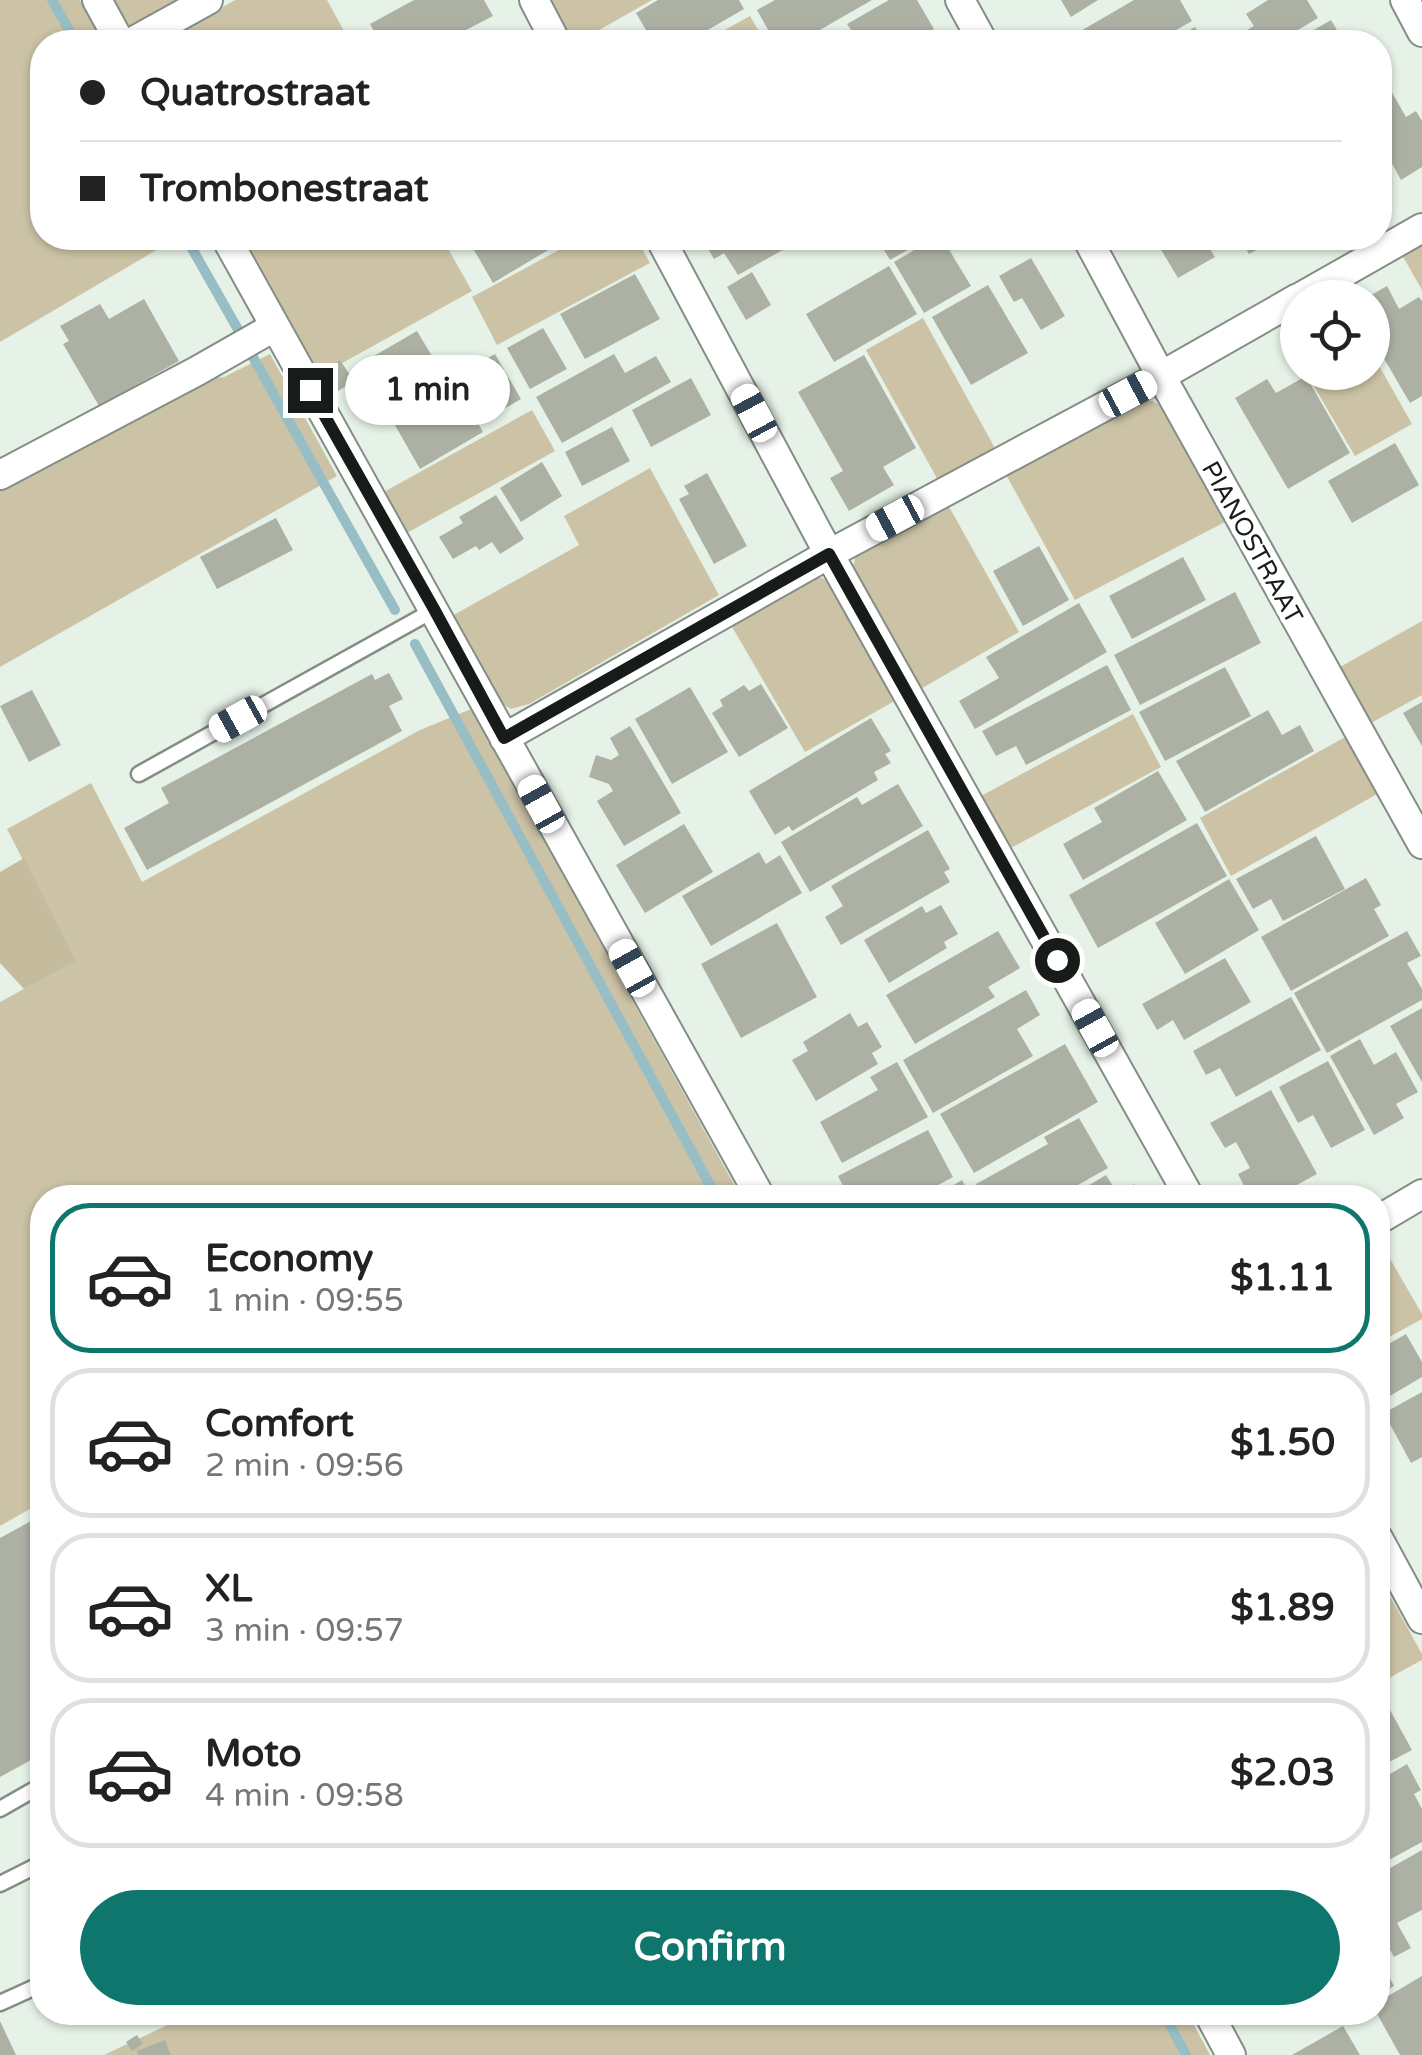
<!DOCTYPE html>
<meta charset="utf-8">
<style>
body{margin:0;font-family:"Varela Round",sans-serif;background:#f2f2f2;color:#222;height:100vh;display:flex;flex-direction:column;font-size:38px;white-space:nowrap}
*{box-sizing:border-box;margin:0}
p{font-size:32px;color:#767676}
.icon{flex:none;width:55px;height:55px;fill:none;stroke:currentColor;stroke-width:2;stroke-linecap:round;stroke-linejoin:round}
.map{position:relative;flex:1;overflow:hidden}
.drawer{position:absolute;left:30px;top:1185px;width:1360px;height:840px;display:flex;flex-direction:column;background:#fff;border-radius:40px;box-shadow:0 2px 8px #0004}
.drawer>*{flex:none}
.hud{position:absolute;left:30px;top:30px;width:1362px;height:220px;border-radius:40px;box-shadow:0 2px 8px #0004;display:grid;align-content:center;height:220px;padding:0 50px;background:#fff}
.controls{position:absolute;left:1280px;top:280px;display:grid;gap:20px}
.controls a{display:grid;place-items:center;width:110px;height:110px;border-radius:50%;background:#fff;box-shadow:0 2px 8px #0004;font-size:50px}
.end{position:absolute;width:45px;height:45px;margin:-22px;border:12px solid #171c18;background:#fff;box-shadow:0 0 0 5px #fff}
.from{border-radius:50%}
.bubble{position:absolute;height:70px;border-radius:35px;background:#fff;box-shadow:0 2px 8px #0004;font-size:32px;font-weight:700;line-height:70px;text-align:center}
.car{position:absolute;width:30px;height:60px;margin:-30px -15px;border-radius:12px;box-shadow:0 0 8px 2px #0007;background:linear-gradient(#fff 24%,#345 0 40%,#fff 0 76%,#345 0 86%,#fff 0)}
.hud b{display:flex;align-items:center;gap:35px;height:95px;font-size:38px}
.hud b+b{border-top:2px solid #e0e0e0}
.hud i{width:25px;height:25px;background:#222}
ul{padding:18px 0 0;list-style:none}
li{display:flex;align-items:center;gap:30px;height:150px;margin:0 20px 15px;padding:0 30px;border:5px solid #e0e0e0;border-radius:40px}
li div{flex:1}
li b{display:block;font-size:38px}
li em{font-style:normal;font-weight:700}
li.current{border-color:#0f766e}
li>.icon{width:90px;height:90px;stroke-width:1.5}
.button{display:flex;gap:20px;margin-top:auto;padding:20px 50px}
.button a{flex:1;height:115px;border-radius:60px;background:#0f766e;color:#fff;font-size:40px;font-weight:700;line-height:115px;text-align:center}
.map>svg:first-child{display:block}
</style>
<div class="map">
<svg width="1422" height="2055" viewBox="0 0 1422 2055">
<rect width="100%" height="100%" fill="#e6f2e7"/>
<path fill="#ccc3a6" d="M0 0H80L102 42H42V238H177L0 342Z
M114 0H189L140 26 129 25Z
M235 0H327L350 42H162Z
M548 0H652L578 42H570Z
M750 16 765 42H703Z
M243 238H442L472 291 319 376Z
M581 238H636L650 263 497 345 472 297Z
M1422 243V290L1402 255Z
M1297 311V357L1278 323Z
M923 318 996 450 939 482 866 350Z
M270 354 337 476 0 667V490L15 475 201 379 224 377Z
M1373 355 1412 424 1355 456 1306 373 1372 372Z
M1139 400 1152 401 1161 405 1227 521 1075 600 1005 473Z
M532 410 555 451 405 534 382 493Z
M650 468 719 595 529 704 511 709 496 700 450 617 579 545 564 516Z
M947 503 1019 632 919 690 853 568 855 558 861 551Z
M814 577 823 578 836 592 898 699 805 752 731 625Z
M1422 621V695L1371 723 1340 667Z
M471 709 741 1197 42 1198V1502L0 1526V1002L75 961 7 829 91 783 142 882 420 730Z
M1133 714 1161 767 1009 849 981 796Z
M1347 736 1379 793 1231 876 1200 818Z
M1378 1238 1422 1314V1319L1378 1343Z
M1385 1587 1422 1654V1660L1378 1684V1591Z
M195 2012H1187L1210 2055H104Z"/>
<path fill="#c5bc9e" d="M24 858 76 961 24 989 0 963V872Z"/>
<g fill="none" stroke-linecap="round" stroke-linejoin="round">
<path stroke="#98bec5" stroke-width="10" d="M52 0 76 42
M186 238 240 333
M250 352 395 610
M415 644 717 1198
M1163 2012 1186 2055"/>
</g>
<path fill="#adb1a4" d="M414 0H484L493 16 443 42H380L370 24Z
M658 0H739L744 9 687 42H653L636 13Z
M775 0H872L799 42H775L757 10Z
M889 0H917L934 29 910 42H837L853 33 847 24Z
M1061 0H1098L1071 17Z
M1134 0H1180L1192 21 1155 42H1085L1079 32Z
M1268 0H1307L1318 18 1278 42H1233L1231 39 1254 26 1246 14Z
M1331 20 1344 42H1293Z
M1195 27 1204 42H1168Z
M1386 82 1406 117 1416 111 1422 121V167L1401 180 1391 162 1380 169V85Z
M480 238H549L555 246 493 283 470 243Z
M702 238H804L738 275 724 253 714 259Z
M877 238H908L913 247 890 260Z
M935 238H942L971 286 924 313 894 262Z
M1154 238H1203L1215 257 1178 278Z
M1240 238H1278L1249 254Z
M1031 258 1065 316 1041 330 1022 298 1014 302 999 276Z
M889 266 917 314 834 362 806 314Z
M752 272 771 305 746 320 727 287Z
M635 274 660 319 585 359 560 314Z
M988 285 1028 353 971 385 932 317Z
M1387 286 1399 309 1419 297 1422 301V396L1410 403 1372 338V298H1366Z
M144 299 179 361 99 406 63 344 69 341 60 326 100 304 109 319Z
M543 328 567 369 530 389 507 348Z
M417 331 432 356 426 359 437 379 385 408 360 364Z
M495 354 521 399 484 420 458 375Z
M614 354 625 373 656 356 671 382 562 443 536 397Z
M864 355 916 448 883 467 894 485 849 511 830 478 843 471 798 392Z
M340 360 354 381 335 393 322 372Z
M451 376 483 432 420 469 388 413Z
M1306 376 1350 453 1288 489 1235 398 1267 379 1276 393Z
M691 378 711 415 651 447 632 410Z
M612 427 630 461 582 486 565 452Z
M1395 443 1419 485 1352 523 1328 481Z
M542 462 562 496 521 522 500 488Z
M707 473 747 546 714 564 679 499 689 494 684 486Z
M496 495 524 539 500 554 492 542 479 550 476 546 453 559 439 537 463 523 459 517Z
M276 518 293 550 217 589 200 557Z
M1039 546 1069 600 1023 626 993 571Z
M1183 557 1206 600 1132 639 1109 596Z
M1235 592 1261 643 1140 705 1114 655Z
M1079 603 1107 652 975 729 959 701 999 678 986 657Z
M1107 665 1131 710 1026 765 1016 746 996 756 982 731Z
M1225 667 1251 716 1165 761 1139 712Z
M389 673 403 699 389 706 402 731 147 870 124 828 169 803 161 788 372 674 375 680Z
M761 684 788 728 739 757 712 713 723 706 720 700 744 685 749 691Z
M690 687 728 752 672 784 635 719Z
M32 690 61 745 29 762 0 706Z
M1422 702V746L1403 713Z
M1268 710 1282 735 1300 725 1314 751 1205 812 1176 761Z
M871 718 891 751 885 754 891 763 874 772 878 780 792 831 789 826 775 835 749 791Z
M630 726 681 813 624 846 597 801 613 791 609 784 589 777 596 755 611 760 619 755 610 738Z
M1158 771 1187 820 1083 880 1063 844 1102 822 1094 808Z
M898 784 923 826 810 892 781 842 857 797 862 805Z
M1197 823 1227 876 1098 948 1069 895Z
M684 824 713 872 645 913 616 865Z
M928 830 950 869 944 872 950 882 841 945 825 917 843 906 831 886Z
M1316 836 1345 889 1283 921 1271 899 1253 909 1236 879Z
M759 852 766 864 780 855 802 893 711 946 682 896Z
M1366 878 1381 905 1374 909 1389 936 1291 991 1261 937Z
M1229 879 1259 930 1185 974 1155 923Z
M941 905 958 934 944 942 947 948 889 983 864 940 922 906 926 913Z
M777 923 817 997 741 1038 701 964Z
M998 931 1020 968 988 987 995 997 915 1044 886 995Z
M1407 931 1421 956 1407 963 1422 989V1000L1327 1053 1294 993Z
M1225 958 1251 1002 1184 1040 1173 1020 1157 1030 1142 1004Z
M1026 990 1040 1015 1017 1029 1033 1056 933 1113 903 1060Z
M1291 997 1321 1050 1236 1097 1220 1068 1206 1075 1193 1051Z
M1422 1008V1082L1390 1026Z
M850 1013 858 1027 867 1022 882 1047 872 1053 878 1064 816 1101 792 1060 808 1051 803 1042Z
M1360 1039 1374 1065 1396 1052 1418 1092 1396 1104 1404 1118 1374 1135 1330 1056Z
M1065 1044 1098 1102 974 1173 940 1114Z
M1328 1061 1365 1130 1331 1148 1313 1115 1298 1123 1279 1087Z
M897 1062 928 1117 842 1163 820 1122 878 1090 870 1077Z
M1271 1090 1317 1174 1273 1198H1250L1238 1174 1250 1168 1236 1142 1225 1148 1210 1123Z
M1079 1118 1108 1168 1055 1198H983L976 1184 1048 1144 1044 1137Z
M928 1130 953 1177 914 1198H849L838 1176Z
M1106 1175 1118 1194 1134 1184 1142 1198H1067Z
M962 1180 972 1198H932Z
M1406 1334 1422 1362V1377L1378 1403V1350Z
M1422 1392V1457L1411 1463 1384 1413Z
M42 1515V1754L0 1777V1538Z
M1378 1706 1382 1715 1390 1710 1412 1750 1378 1768Z
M1407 1764 1421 1790 1414 1794 1422 1809V1842L1378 1866V1781Z
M1422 1850V1910L1397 1923 1411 1948 1394 1957 1378 1928V1875Z
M1383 1965 1394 1986 1378 1995V1968Z
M1422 1976V2055H1400L1376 2012 1378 2002Z
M0 2021 16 2055H0Z
M1343 2026 1360 2055H1292Z
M137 2035 143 2044 132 2051 126 2042Z
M165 2040 171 2055H138L137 2051Z"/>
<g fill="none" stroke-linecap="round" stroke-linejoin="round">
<g stroke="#838e85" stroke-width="19">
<path id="lane" d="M139 774 434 610
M0 1809 42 1785
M0 1884 42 1863
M0 2003 42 1984"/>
</g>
<g stroke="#838e85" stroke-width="32">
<path id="street" d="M97 0 120 42
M534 0 556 42
M960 0 983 42
M1405 0 1422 32
M132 42 208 0
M226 238 761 1198
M660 238 829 554 1190 1198
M1087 238 1161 376 1422 844
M1299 298 1422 228
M0 475 197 371 274 327
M504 738 829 554 1161 376 1298 298
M1378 1220 1422 1194
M1378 1538 1422 1619
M1208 2012 1231 2055"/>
</g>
<use href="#lane" stroke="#fff" stroke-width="14"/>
<use href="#street" stroke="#fff" stroke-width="28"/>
</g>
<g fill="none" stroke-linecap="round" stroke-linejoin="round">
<path stroke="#171c18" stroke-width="12" d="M310 390 434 609 504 738 829 554 1057 960"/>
</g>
<g text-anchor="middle" stroke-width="9" stroke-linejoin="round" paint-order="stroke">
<g font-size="25" fill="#171c18" stroke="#fff">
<text transform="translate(1253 542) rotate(61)" y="9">PIANOSTRAAT</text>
</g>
</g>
</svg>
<div class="controls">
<a><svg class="icon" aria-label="locate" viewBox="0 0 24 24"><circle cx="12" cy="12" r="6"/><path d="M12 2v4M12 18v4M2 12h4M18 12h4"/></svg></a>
</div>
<i class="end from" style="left:1057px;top:960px"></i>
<i class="end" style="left:310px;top:390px"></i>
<div class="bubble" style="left:345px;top:355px;width:165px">1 min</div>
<i class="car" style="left:1128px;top:394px;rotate:62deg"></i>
<i class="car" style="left:754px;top:413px;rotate:332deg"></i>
<i class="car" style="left:895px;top:518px;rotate:242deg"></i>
<i class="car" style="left:238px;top:719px;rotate:241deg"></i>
<i class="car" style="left:541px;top:804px;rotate:331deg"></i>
<i class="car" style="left:632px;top:968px;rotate:331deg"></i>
<i class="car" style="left:1095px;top:1028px;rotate:331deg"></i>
<div class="hud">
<b><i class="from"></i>Quatrostraat</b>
<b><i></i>Trombonestraat</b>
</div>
<section class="drawer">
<ul>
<li class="current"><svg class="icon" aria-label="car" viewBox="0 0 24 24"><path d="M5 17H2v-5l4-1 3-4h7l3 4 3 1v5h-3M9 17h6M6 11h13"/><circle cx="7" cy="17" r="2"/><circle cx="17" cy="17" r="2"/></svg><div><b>Economy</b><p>1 min · 09:55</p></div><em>$1.11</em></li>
<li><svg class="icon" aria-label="car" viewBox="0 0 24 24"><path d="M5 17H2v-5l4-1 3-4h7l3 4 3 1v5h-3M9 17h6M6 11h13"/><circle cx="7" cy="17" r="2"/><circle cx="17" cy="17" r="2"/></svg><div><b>Comfort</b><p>2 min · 09:56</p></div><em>$1.50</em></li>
<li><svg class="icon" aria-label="car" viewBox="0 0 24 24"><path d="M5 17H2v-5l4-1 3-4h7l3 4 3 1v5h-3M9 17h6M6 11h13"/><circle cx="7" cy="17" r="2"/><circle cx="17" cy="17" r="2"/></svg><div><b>XL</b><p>3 min · 09:57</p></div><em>$1.89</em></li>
<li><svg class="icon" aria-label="car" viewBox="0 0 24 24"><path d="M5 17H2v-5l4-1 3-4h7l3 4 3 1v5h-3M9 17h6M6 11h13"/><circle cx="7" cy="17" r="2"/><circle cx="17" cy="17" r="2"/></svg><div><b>Moto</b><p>4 min · 09:58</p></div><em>$2.03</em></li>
</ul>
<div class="button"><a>Confirm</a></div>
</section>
</div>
